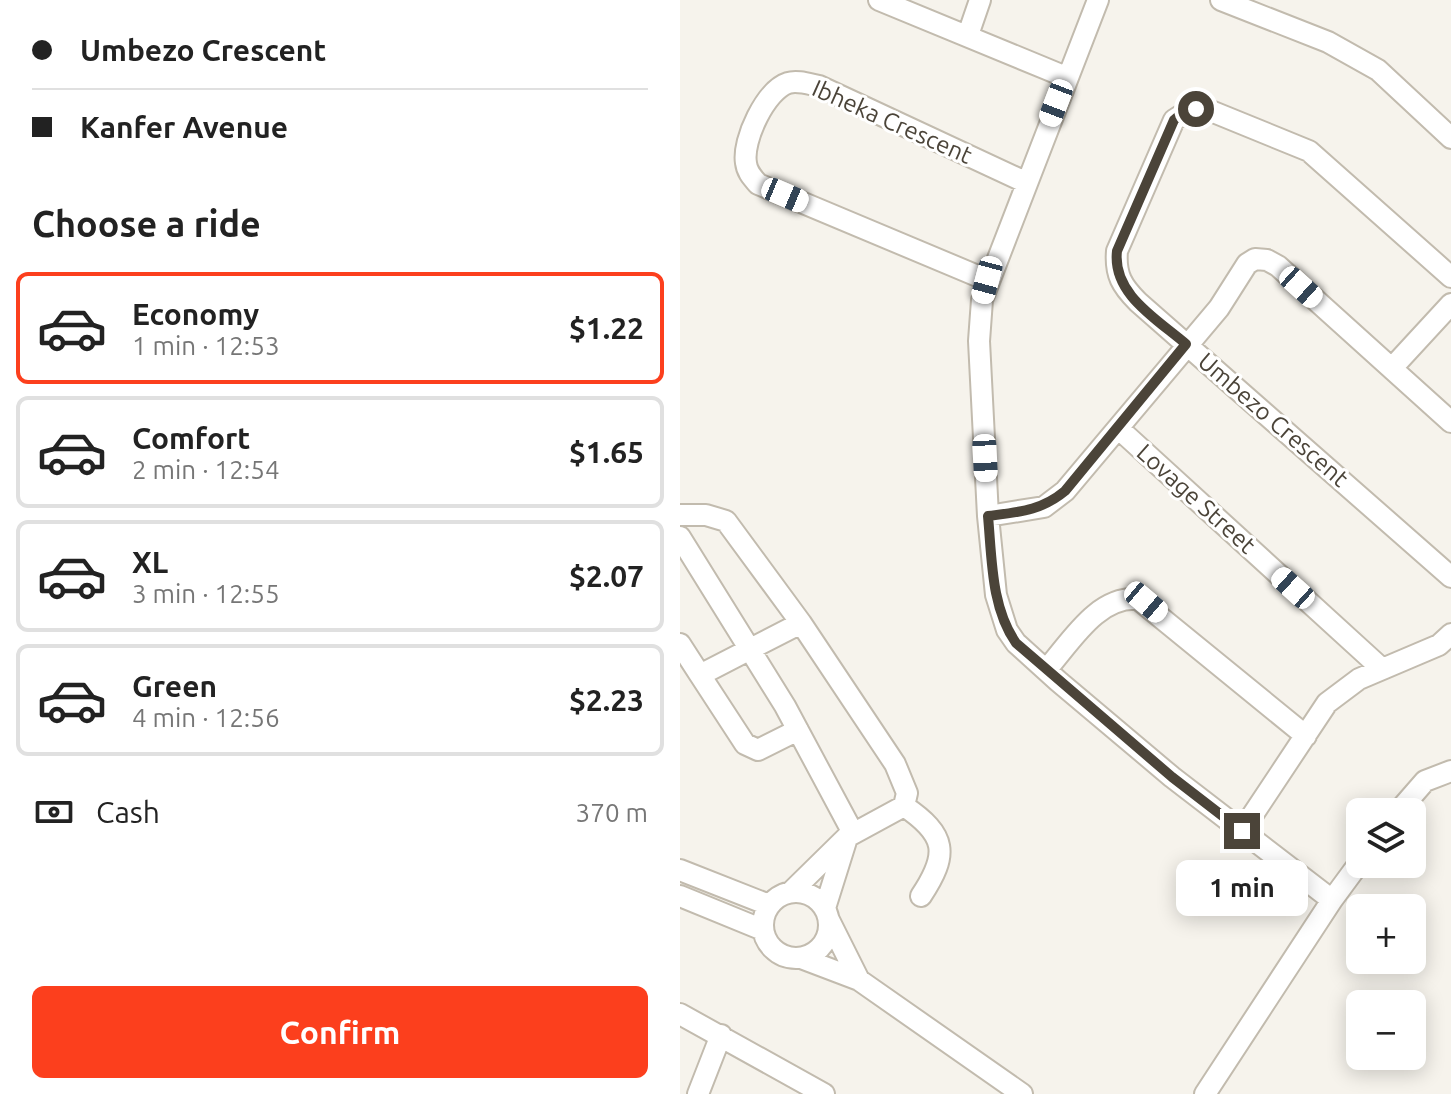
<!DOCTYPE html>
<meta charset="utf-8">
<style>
body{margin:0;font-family:Ubuntu,sans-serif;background:#f2f2f2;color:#222;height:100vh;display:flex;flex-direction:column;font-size:30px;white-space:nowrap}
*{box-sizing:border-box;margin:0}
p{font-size:26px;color:#767676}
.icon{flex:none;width:44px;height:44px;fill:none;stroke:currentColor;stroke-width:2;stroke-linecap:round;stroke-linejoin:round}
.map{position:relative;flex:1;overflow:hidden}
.side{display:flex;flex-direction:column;background:#fff;width:680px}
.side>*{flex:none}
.guide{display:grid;align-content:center;height:176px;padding:0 32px;background:#fff}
.fabs{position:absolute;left:666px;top:798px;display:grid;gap:16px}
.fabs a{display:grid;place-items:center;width:80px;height:80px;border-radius:12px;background:#fff;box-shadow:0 4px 20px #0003;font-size:40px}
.end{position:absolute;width:36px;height:36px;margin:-18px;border:10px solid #4b4439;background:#fff;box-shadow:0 0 0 4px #fff}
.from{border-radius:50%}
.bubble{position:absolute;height:56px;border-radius:12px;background:#fff;box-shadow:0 4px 20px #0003;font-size:26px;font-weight:700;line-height:56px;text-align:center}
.car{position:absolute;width:24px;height:48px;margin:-24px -12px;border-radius:10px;box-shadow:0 0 6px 2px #0007;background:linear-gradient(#fff 24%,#345 0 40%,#fff 0 76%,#345 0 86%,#fff 0)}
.guide b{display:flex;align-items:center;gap:28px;height:76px;font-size:30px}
.guide b+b{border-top:2px solid #e0e0e0}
.guide i{width:20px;height:20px;background:#222}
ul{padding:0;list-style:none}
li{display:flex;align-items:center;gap:24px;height:112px;margin:0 16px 12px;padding:0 16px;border:4px solid #e0e0e0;border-radius:12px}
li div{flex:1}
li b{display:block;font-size:30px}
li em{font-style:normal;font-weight:700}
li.active{border-color:#fc3f1d}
li>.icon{width:72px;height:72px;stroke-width:1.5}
h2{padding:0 32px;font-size:36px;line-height:96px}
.pay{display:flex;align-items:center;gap:20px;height:88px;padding:0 32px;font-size:30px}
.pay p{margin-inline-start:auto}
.button{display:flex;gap:16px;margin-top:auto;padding:16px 32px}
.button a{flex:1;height:92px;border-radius:12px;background:#fc3f1d;color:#fff;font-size:32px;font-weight:700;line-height:92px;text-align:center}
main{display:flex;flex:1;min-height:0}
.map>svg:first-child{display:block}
</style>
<main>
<section class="side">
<div class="guide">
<b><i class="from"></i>Umbezo Crescent</b>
<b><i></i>Kanfer Avenue</b>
</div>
<h2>Choose a ride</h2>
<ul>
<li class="active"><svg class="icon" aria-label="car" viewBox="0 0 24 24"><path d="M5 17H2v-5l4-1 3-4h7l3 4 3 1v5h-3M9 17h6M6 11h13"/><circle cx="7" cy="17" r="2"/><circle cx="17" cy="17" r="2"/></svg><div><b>Economy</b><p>1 min · 12:53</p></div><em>$1.22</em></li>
<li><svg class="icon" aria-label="car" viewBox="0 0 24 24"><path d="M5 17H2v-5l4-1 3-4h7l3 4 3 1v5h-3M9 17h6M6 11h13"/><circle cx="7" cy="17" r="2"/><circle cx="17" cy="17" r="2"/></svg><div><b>Comfort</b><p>2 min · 12:54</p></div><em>$1.65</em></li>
<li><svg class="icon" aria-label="car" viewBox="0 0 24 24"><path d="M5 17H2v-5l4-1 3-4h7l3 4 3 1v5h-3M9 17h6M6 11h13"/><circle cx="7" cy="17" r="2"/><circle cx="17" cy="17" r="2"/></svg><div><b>XL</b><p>3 min · 12:55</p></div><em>$2.07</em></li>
<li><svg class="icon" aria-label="car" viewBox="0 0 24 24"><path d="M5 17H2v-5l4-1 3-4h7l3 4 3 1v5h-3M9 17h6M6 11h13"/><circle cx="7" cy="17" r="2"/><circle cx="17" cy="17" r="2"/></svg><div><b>Green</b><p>4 min · 12:56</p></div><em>$2.23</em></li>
</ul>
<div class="pay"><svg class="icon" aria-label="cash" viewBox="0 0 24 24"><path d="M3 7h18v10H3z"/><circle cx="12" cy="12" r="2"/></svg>Cash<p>370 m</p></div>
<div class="button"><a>Confirm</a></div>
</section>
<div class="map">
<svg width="771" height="1094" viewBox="0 0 771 1094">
<rect width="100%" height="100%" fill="#f6f3ec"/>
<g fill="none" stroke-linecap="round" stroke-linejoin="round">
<g stroke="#c2bbae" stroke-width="24">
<path id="minor" d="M199 0 386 77
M418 0 302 300 299 341 308 516 316 595 327 630 336 643 378 681 492 777 652 900
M541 0 648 42 698 70 771 138
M288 35 300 0
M771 277 629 151 526 109 508 111 494 120 437 251C435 275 442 286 458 302L771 577
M307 280 78 184C72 177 67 172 66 163 62 140 86 90 108 83 117 80 129 84 139 86L345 182
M712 368 771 304
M438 428 701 668
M0 515H26L46 521 121 623 215 764 227 793 224 806 167 837 111 892
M308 516 364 507 385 491 539 308 567 264 575 259 587 260 598 266 771 422
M0 537 105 706 173 833
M0 644 20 675 121 623
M366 670C391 642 417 596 458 599L626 736
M20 675 65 744 78 750 118 730
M224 806C267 835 269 854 241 896
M718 812 745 781 771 771
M562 831 647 703 679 679 759 645 771 634
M0 870 89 905
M83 925a33 33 0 1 1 66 0a33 33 0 1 1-66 0Z
M0 896 83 930
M145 908 166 841
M149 920 179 980
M121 958 179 980 342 1094
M0 1014 144 1094
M18 1094 41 1035
M525 1094 652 900 680 862"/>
</g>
<use href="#minor" stroke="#fff" stroke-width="20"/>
</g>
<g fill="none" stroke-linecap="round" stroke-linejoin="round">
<path stroke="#4b4439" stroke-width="10" d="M516 109 501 114 494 120 437 251C432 294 477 319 506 344L385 491C361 511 338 512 308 516 312 559 311 607 336 643L492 777 562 831"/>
</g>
<g text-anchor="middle" stroke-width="6" stroke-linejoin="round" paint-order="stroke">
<g font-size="24" fill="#4b4439" stroke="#fff">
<text transform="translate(212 122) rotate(24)" y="8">Ibheka Crescent</text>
<text transform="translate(593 420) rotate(41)" y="8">Umbezo Crescent</text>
<text transform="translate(516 499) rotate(42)" y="8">Lovage Street</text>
</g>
</g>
</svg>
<div class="fabs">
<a><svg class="icon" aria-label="layers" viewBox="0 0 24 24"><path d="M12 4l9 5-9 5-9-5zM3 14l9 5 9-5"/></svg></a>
<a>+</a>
<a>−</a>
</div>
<i class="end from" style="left:516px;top:109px"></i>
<i class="end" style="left:562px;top:831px"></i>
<div class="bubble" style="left:496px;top:860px;width:132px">1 min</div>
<i class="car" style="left:376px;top:103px;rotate:201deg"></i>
<i class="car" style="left:105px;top:195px;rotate:113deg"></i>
<i class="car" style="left:307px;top:280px;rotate:195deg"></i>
<i class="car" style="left:621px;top:287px;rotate:132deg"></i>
<i class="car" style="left:305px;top:458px;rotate:177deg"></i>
<i class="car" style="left:613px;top:588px;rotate:312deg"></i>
<i class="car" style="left:466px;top:602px;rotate:130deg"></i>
</div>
</main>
